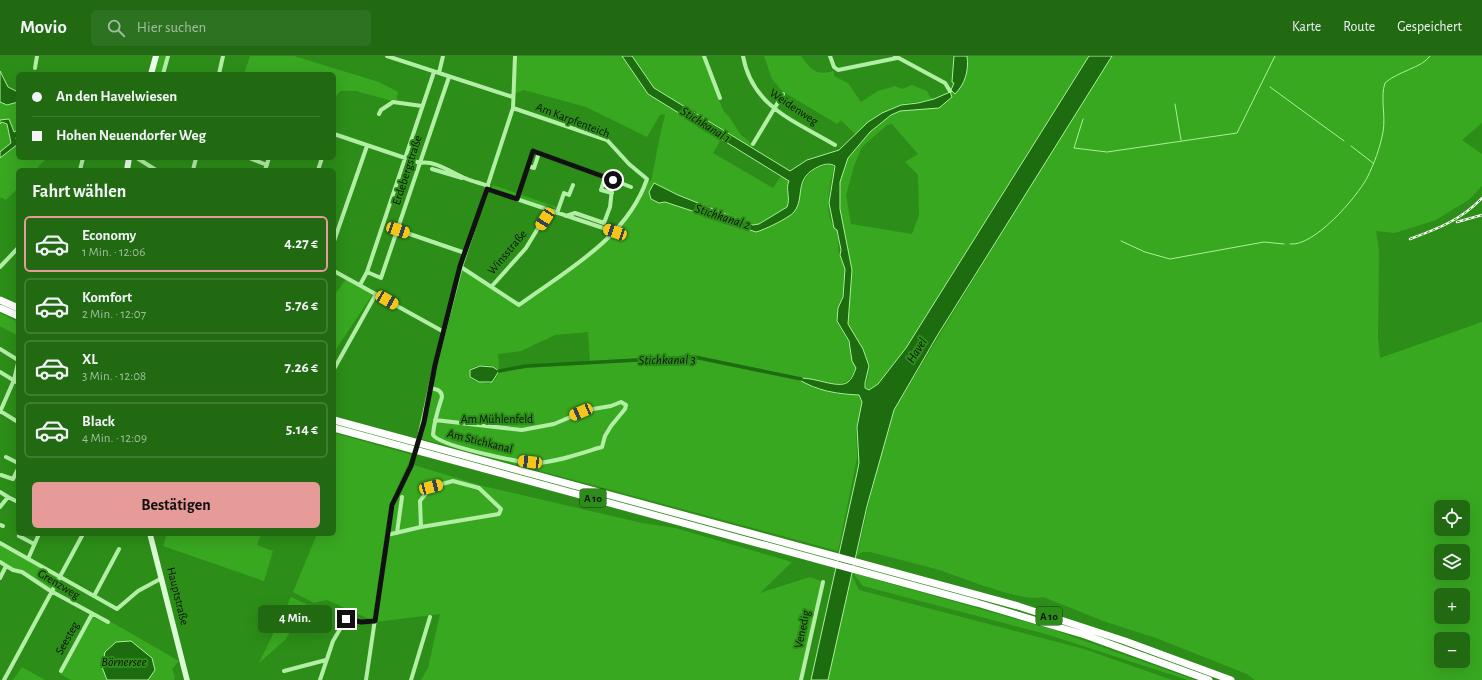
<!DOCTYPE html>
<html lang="de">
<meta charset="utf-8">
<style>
body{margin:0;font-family:"Alegreya Sans",sans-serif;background:#2d7220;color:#f1f3f6;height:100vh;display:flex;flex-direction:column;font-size:15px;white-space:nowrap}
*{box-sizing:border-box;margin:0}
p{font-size:13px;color:#a2bf9f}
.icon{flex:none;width:22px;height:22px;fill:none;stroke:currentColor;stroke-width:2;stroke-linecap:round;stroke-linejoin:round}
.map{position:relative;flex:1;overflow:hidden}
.drawer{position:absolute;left:16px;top:112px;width:320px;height:368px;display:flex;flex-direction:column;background:#216a12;border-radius:6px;box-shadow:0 4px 16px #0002}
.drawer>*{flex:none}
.top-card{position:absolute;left:16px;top:16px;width:320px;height:88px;border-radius:6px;box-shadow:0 4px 16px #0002;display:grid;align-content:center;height:88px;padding:0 16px;background:#216a12}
.fabs{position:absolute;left:1434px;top:444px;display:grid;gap:8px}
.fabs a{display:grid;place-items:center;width:36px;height:36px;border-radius:6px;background:#216a12;box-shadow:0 4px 16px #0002;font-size:20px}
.end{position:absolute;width:18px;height:18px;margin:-9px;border:5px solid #111;background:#fff;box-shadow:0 0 0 2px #fff}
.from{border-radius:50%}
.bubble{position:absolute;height:28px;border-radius:6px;background:#216a12;box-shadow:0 4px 16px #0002;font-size:13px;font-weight:700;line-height:28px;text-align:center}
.car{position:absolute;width:12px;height:24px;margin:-12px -6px;border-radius:5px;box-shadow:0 0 3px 1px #0007;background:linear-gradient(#f5c518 24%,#345 0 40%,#f5c518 0 76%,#345 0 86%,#f5c518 0)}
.top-card b{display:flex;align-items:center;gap:14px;height:38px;font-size:15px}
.top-card b+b{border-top:1px solid #3e7d32}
.top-card i{width:10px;height:10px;background:#f1f3f6}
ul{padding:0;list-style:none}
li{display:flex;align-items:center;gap:12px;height:56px;margin:0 8px 6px;padding:0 8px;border:2px solid #3e7d32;border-radius:6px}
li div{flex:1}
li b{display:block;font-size:15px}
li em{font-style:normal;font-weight:700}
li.active{border-color:#e69b98}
li>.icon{width:36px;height:36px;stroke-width:1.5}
h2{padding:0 16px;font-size:18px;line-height:48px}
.primary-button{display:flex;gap:8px;margin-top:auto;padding:8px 16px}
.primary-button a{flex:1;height:46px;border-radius:6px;background:#e69b98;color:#111;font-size:16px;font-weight:700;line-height:46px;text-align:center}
header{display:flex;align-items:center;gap:24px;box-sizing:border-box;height:56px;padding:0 20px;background:#216a12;border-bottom:1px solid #3e7d32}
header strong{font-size:19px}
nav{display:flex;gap:22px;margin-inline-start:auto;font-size:14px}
.search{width:280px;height:36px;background:#2d7220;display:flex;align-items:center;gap:10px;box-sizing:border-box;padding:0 14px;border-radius:6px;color:#a2bf9f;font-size:15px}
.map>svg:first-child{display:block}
</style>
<header>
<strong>Movio</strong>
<div class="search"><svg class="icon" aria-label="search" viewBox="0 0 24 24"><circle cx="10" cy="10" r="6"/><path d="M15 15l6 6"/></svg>Hier suchen</div>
<nav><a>Karte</a><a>Route</a><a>Gespeichert</a></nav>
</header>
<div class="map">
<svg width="1482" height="624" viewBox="0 0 1482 624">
<rect width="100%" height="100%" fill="#2c8e18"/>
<path fill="#39a821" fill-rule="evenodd" d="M157 0H170L165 18H153Z
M250 0H294L379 26 398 36 396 46 356 35H340L334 43V18H244Z
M516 0H622L648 38 721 83 713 97 773 132 781 120 789 125C785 133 791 142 787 152L759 168 753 169 678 139 669 134 659 147 665 146 756 176 794 157C800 135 803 110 831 109L834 111C830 127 822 162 837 174L839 199 845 212 842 241 838 252 836 265 848 285 852 305 856 312 848 325 838 328 797 321 694 299 590 305 588 276 555 279 521 295 498 298 499 314C492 307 478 308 470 313L469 321 474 325 488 328 494 325 500 316 526 312 694 302 797 323 817 333 837 338 858 339 862 347 856 372 857 402 838 495 422 383 423 378H421L433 320 462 213 521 249 617 176 641 142 648 124 651 125C656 103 659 81 665 59L664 58 660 59 647 81 586 51 524 34 514 38Z
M632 0H702L723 54 730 62 740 78 753 89 751 91 654 32Z
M764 0H801C812 14 815 20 834 15V20L848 27 861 46 878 35 895 30 902 33 912 29 927 35 930 41 934 43C924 46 907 46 900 49 883 55 868 66 856 79L841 64 837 68 782 35 772 23Z
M967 0H1089L906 292 878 328 869 334 866 331 870 310 863 293 848 268 852 214 841 157 840 126 848 102 870 76 891 59 900 55 912 54 952 41 950 36 951 34 954 38ZM892 68 918 98 905 106 918 119 919 159 912 178 851 168 846 139 854 110 862 91 887 69Z
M1112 0H1482V67L1462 84 1482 98V130L1470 143 1436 164 1395 177 1376 175 1379 196 1378 282 1380 302 1482 266V624H1255L1247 618 1156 582 1106 566 1043 541C1022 547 959 520 936 513 914 507 892 502 870 496H862L857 500 878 408 894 354 1050 98ZM1441 451H1463V473H1441ZM1441 495H1463V517H1441ZM1441 539H1463V561H1441ZM1441 583H1463V605H1441Z
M0 46 7 49 18 46V74L14 77 8 63 0 64Z
M2 66 7 68 11 87 0 96V68Z
M18 88V102H47L35 114H18V132L6 144 0 141V102Z
M493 129 557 151 555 155 491 133Z
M346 223 373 238 334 296V240Z
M0 257 18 266V280L0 270Z
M334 377 412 399 395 437 398 438 414 409 483 430 642 467 675 472 792 506 760 537 810 521 821 525 800 624H421L428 612 440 558 376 566 327 544 314 547 293 536 317 478H334Z
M167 478H181V480L188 478H261L257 489 273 495 264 525 163 490Z
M0 488 59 521 53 535 0 505Z
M853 517 1051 573 1195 624H1188L1049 579 863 530Z
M852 519 859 534 1084 593 1172 624H828Z
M291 541 306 548 286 583 259 607Z
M92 561 104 566 106 563 179 605 172 613 175 621 174 624H148L152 602 131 585 116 586 102 611 107 624H71L60 618Z
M22 611 45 624H13Z"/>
<path fill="#1e6c10" stroke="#a9f198" d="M622 0H632L654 32 790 115 807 104 839 94 868 66 882 57 901 49 918 47 934 43 950 36 952 41 939 52 900 55 891 59 870 76 848 102 840 126V153L852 214 848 268 863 293 869 310 865 327V332L869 334 878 328 906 292 1089 0H1112L937 280 894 354 867 450 828 624H811L857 417 859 407 857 371 862 346 859 339C837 338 817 335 798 323 811 319 838 334 848 326 852 323 854 317 856 312L852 305 849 285 837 265 838 252 843 241 845 213 840 199 841 194 837 174 834 172 829 147 835 110C830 107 825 108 820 110 792 122 806 141 794 156 789 162 764 174 756 176L665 146 659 147 651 143 649 136 654 127 678 139 753 169 759 168 787 151C791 142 785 133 789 125L648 38Z
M954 0H967C969 15 965 28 955 38L951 34 954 27 952 26Z
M0 15 8 31 18 36V46L7 49 0 46Z
M9 63 14 76 18 74 16 83 18 82V88L0 102V96L11 87 7 68 2 66 0 68V64Z
M480 310 493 311 499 315 492 326H479L470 321V314Z
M131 585 152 602 155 614 148 624H107L102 611 105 596 116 586Z"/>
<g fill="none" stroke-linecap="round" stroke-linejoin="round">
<path stroke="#a9f198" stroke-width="1" d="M1270 31 1344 85
M1175 48 1181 84
M1083 63 1074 92 1107 96 1237 77 1275 0
M1351 90 1373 107
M1121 185 1145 196 1170 203 1264 186 1284 188
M1290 188C1314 191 1356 142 1367 122 1374 108 1380 92 1383 76 1386 60 1380 41 1385 27 1398 15 1422 12 1430 0"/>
<path stroke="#1e6c10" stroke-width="3.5" d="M499 315 526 310 694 301 801 323"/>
<path stroke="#b2efa5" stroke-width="4" d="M387 0 513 41
M704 0 720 42
M743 0C752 51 795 65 835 89
M830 0 834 11 838 14 897 2
M895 0 945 27 950 35
M35 12 37 0
M439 17 443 0
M163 18 168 0
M219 18 223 0
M379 58 381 54 393 46 422 50
M334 78 420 107C436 104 453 118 467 123 474 126 481 127 488 130
M753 88 783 38
M137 102 156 114
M249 102 267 109
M528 110 534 112 539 97
M432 113 462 122
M80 114 83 102
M193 114 196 102
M265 114 269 102
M318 114 322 102
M605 121 601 134 612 137
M613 124 631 131
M487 133 615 176
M517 143 533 95 613 124 610 151 604 167 575 157 566 160
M557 157 564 137 569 139 573 129
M398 174 465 197
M334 185 367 90
M0 211 18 192
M461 211 519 249C567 214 627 182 647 123L629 108 607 84 513 52
M334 215 444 276
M367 216 381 222 449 21
M360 229 367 216 434 16
M492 230 526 192 549 154
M0 293 18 304
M334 313 376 238
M0 316 18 327
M430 332C436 333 442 334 442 341 438 353 434 366 433 379 440 390 521 407 536 407 558 406 581 397 602 391L605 380 611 370 625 353 626 349 621 346 611 350 587 354 554 368 522 374 435 364
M0 355 18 366
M0 356 14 324 18 307
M420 377 435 309 461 211 513 52 515 0
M6 401 18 407
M1 419 13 423 18 413
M0 436 8 441
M0 451 8 441 18 446
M0 469 3 470
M397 477 402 441
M387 479 421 471 420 445 431 431 453 425 479 432 501 453 499 458 421 471
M19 480 34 488
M0 487 117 553 138 535 162 522
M28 503 39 478
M0 506 13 514 22 516 49 534 108 566
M0 522 6 510
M94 540 119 493
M61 615 92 558
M284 615 326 604
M4 624 83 478
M320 624 333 585 346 563 361 566 375 565
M366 624 391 455C395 436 408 422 413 404
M411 624 430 561
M801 624 823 526"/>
<path stroke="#d9fad2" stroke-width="5.5" d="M150 478 187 624"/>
<path stroke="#efffed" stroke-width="6" d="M151 18 156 0
M127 114 129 102"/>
<path stroke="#fff" stroke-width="7" d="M0 244 18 252
M0 252 18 260
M334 364 1018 550 1125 585 1231 624
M334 372 977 547 1085 579 1209 624"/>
<g stroke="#fff" stroke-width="2.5">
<path id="rail" d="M1457 166 1482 159
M1410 183C1437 173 1461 164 1482 142"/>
</g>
<use href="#rail" stroke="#2c8e18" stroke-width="1" stroke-dasharray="3" stroke-linecap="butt"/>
<path stroke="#b2efa5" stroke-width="4" d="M413 404 420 377"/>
</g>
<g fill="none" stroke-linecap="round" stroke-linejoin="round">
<path stroke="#111" stroke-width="5" d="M346 563 361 566 375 565 392 449 411 410 424 366 435 309 460 210 487 133 517 143 533 95 613 124"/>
</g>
<g text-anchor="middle" stroke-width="4" stroke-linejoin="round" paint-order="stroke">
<g fill="#2c8e18" stroke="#193613" stroke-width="1">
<rect x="580" y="433" width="26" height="18" rx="3"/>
<rect x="1036" y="551" width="26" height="18" rx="3"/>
</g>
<g font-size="11" font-weight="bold" fill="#111">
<text x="593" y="446">A 10</text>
<text x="1049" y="564">A 10</text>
</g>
<g font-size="12" fill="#111" stroke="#2c8e18">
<text transform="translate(794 51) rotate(34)" y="4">Weidenweg</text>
<text transform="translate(573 64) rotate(21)" y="4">Am Karpfenteich</text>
<text transform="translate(407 114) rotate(-72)" y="4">Erdebergstraße</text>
<text transform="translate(507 196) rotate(-50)" y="4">Winsstraße</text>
<text transform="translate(480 385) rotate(14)" y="4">Am Stichkanal</text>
<text transform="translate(59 528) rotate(31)" y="4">Grenzweg</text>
<text transform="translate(178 540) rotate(76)" y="4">Hauptstraße</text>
<text transform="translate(802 573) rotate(-78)" y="4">Venedig</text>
<text transform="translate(67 582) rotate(-61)" y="4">Seesteg</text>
</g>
<g font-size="12" fill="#111" stroke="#2c8e18">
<text x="497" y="367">Am Mühlenfeld</text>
</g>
<g font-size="13" font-style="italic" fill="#111" stroke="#2c8e18">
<text transform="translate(706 68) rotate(32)" y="5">Stichkanal 1</text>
<text transform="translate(723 160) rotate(18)" y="5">Stichkanal 2</text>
<text transform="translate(916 294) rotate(-58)" y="5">Havel</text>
<text transform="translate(667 303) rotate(-1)" y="5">Stichkanal 3</text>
<text x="124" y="610">Börnersee</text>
</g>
</g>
</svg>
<div class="fabs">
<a><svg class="icon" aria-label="locate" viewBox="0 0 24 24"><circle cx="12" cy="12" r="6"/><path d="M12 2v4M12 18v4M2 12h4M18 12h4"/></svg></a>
<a><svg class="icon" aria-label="layers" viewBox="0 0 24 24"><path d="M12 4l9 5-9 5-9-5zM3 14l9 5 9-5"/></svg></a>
<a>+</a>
<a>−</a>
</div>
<i class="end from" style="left:613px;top:124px"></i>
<i class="end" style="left:346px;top:563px"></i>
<div class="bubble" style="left:258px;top:549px;width:74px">4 Min.</div>
<i class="car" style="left:545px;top:163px;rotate:213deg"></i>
<i class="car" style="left:398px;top:174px;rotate:109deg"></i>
<i class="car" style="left:615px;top:176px;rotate:289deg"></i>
<i class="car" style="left:387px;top:244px;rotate:120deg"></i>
<i class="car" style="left:581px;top:356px;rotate:247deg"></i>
<i class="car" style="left:530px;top:406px;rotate:277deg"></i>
<i class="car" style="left:431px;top:431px;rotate:75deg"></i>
<div class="top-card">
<b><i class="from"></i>An den Havelwiesen</b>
<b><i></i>Hohen Neuendorfer Weg</b>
</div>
<section class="drawer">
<h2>Fahrt wählen</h2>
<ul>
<li class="active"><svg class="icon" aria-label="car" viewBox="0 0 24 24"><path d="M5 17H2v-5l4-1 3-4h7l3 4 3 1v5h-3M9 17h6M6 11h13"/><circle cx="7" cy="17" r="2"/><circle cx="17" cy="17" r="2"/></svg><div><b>Economy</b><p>1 Min. · 12:06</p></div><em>4.27 €</em></li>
<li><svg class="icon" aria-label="car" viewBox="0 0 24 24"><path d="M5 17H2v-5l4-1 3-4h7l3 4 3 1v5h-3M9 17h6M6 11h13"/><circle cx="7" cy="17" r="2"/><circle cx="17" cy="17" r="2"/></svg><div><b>Komfort</b><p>2 Min. · 12:07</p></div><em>5.76 €</em></li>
<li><svg class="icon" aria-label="car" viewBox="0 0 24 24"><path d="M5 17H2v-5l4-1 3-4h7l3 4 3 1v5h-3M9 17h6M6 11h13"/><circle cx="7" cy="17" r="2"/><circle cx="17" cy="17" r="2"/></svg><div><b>XL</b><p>3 Min. · 12:08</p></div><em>7.26 €</em></li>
<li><svg class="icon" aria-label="car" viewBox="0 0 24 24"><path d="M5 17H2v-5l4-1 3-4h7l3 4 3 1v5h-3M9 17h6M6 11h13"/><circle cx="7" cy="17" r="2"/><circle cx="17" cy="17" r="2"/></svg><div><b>Black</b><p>4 Min. · 12:09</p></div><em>5.14 €</em></li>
</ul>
<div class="primary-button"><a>Bestätigen</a></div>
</section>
</div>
